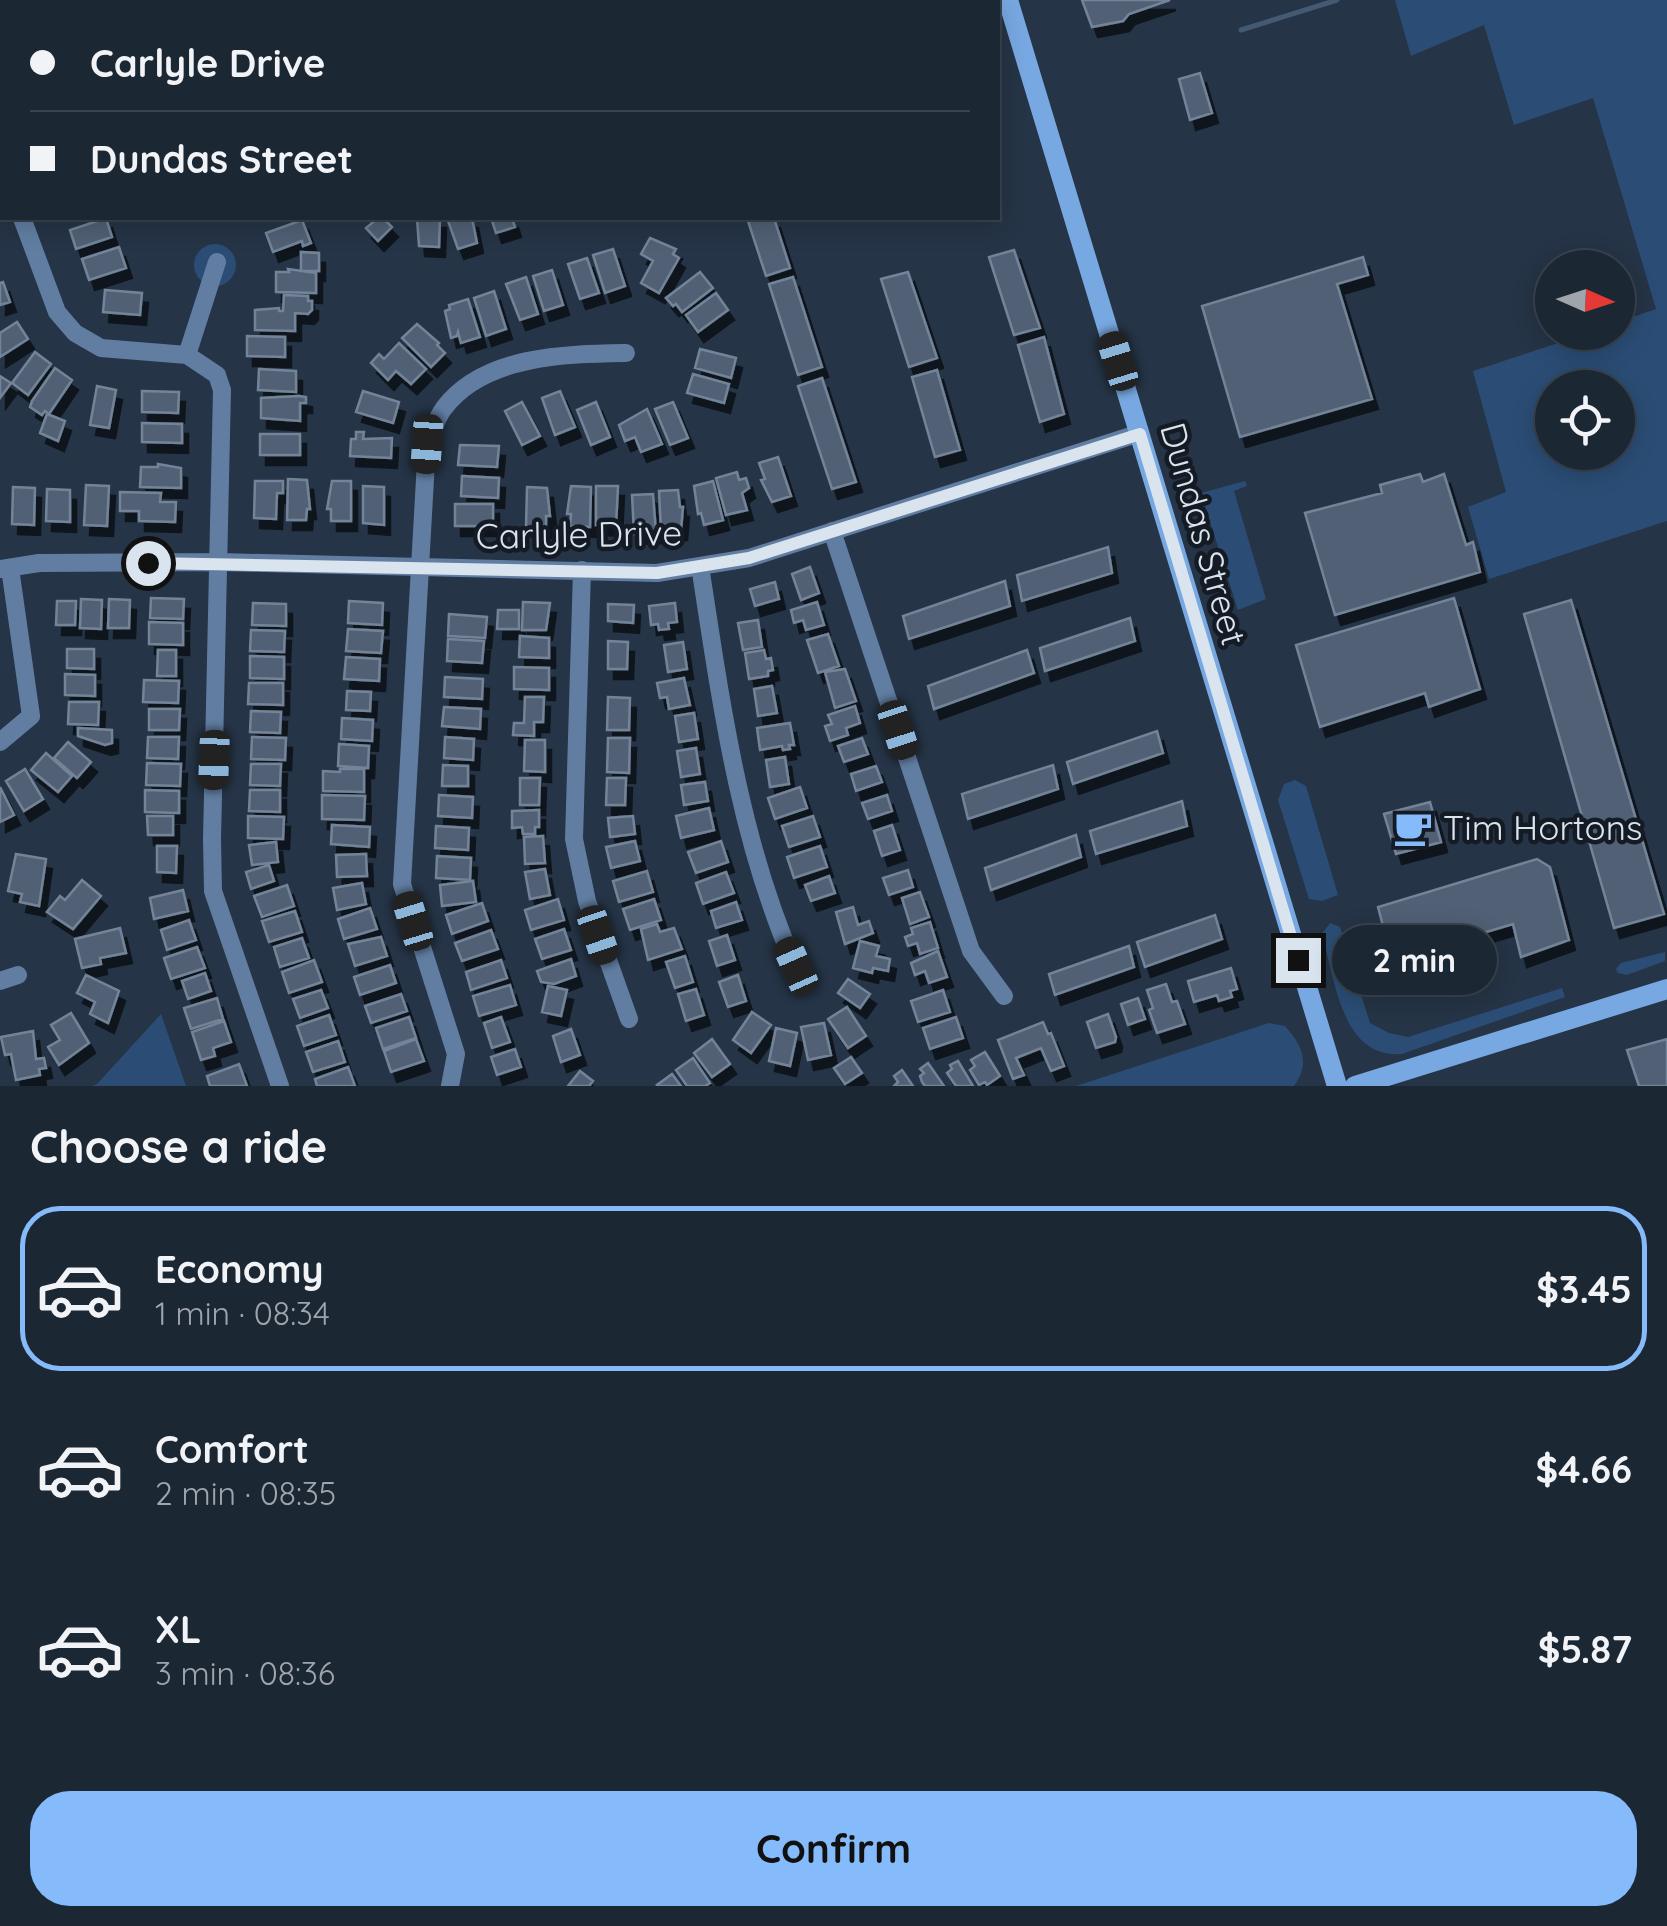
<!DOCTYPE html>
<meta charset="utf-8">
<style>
body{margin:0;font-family:Quicksand,sans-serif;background:#293340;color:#f1f3f6;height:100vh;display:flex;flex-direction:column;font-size:38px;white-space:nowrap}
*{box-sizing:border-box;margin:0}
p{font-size:32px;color:#a0a5ac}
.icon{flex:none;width:55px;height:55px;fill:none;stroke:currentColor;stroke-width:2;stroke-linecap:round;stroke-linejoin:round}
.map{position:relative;height:1086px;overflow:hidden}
.side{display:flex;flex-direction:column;background:#1c2734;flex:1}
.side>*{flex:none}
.banner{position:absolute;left:0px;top:0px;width:1000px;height:220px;box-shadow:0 5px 25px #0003,0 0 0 2px #3a444f;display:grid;align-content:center;height:220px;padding:0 30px;background:#1c2734}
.needle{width:65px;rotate:93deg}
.controls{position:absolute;left:1535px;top:250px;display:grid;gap:20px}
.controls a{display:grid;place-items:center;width:100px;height:100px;border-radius:50%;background:#1c2734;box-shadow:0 5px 25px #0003,0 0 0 2px #3a444f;font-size:50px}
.end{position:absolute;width:45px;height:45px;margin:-22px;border:12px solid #dae4ef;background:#111;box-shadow:0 0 0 5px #111}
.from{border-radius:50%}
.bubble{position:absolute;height:70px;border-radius:35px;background:#1c2734;box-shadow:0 5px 25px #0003,0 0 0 2px #3a444f;font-size:32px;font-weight:700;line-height:70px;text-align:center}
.car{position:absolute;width:30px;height:60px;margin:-30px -15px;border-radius:12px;box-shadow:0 0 8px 2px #0007;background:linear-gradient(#222 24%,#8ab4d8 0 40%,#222 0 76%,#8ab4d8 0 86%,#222 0)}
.banner b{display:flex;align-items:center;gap:35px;height:95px;font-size:38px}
.banner b+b{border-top:2px solid #3a444f}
.banner i{width:25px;height:25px;background:#f1f3f6}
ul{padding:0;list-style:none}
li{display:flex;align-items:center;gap:30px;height:165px;margin:0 20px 15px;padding:0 10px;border:5px solid transparent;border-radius:40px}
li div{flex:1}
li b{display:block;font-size:38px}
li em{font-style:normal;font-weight:700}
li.on{border-color:#86bbfb}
li>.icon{width:90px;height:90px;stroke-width:1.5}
h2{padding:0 30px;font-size:45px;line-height:120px}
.button{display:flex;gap:20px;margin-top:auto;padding:20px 30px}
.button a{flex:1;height:115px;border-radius:40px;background:#86bbfb;color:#111;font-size:40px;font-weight:700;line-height:115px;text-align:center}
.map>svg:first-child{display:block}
</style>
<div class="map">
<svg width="1667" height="1086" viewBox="0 0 1667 1086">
<defs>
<filter id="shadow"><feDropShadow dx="6" dy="10" stdDeviation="0" flood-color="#0009"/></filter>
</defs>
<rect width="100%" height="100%" fill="#253446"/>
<path fill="#2b4d75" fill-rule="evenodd" d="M1395 0H1667V521L1489 579 1468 507 1506 492 1473 371 1588 333 1618 332V322L1656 309 1593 98 1514 125 1484 25 1411 56ZM1552 388H1618V452H1552Z
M194 265a21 21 0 1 1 42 0a21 21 0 1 1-42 0Z
M1245 481 1247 486 1234 491 1266 599 1238 610 1201 493Z
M1295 780 1306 786 1338 895 1322 901 1309 899 1278 800 1284 784Z
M1330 923 1340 927 1370 1023 1389 1033 1408 1037 1562 988 1565 997 1402 1054C1341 1059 1335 979 1322 934Z
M1665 952V961L1627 975 1618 973 1616 969 1621 963Z
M161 1014 186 1086H92L97 1084Z
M1269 1023 1285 1026C1302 1045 1311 1063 1294 1086H1076Z"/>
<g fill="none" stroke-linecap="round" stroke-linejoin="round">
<path stroke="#445a73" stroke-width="5" d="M1241 30 1337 0"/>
</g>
<path fill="#516175" stroke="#738499" stroke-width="2.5" filter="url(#shadow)" d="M1082 0H1170L1129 14 1123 21 1092 27Z
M1200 73 1212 113 1190 120 1179 79Z
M106 218 112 237 76 249 70 230Z
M378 218H383L392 227 378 241 366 228Z
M417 218H440L439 247 419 246Z
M447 218H472L477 243 458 249Z
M491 218H512L515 227 496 233Z
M747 218H774L790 268 766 276Z
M302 220 311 243 303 246 302 241 273 252 266 233Z
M650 238 676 249 673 254 679 258 659 293 641 283 653 261 641 254Z
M119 247 126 268 89 280 82 259Z
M613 249 625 286 605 293 593 255Z
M1014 250 1040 328 1014 335 989 257Z
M301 252 319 253V271H301Z
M1363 257 1368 275 1337 284 1372 399 1240 437 1202 306Z
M587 258 599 293 580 299 568 264Z
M288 269 316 273V293L276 292V272H289Z
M552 270 563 305 544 311 533 276Z
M700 272 713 288 682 312 676 304 673 306 666 298Z
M908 272 937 358 909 367 881 279Z
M526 277 538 314 520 320 506 284Z
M793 277 822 367 798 375 769 284Z
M3 282 10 302 0 305V283Z
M105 290 142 293 140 315 103 312Z
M494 291 506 329 486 336 474 298Z
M716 293 728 310 698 332 686 315Z
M284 295 308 296V301H312V310L308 314 295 313V331L255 330V310L279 308V311H283Z
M468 299 480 337 461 343 458 332 457 336 451 338 445 311 450 309 449 305Z
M17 322 28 339 0 357V333Z
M417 324 439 343 437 345 445 353 431 367 402 338Z
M247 336 285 337V357L247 356Z
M1044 337 1064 414 1040 422 1018 345Z
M399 343 426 369 411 384 396 371 388 380 371 363 379 354 384 359Z
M700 349 736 358 731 378 695 368Z
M35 352 51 364 28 395 12 383Z
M55 368 72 380 49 414 45 411 42 415 30 407 32 401Z
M259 369 296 371V392L258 390Z
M937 370 960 450 935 457 912 377Z
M693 374 729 384 724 403 687 393Z
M0 376 11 383 0 398Z
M822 378 856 482 832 489 798 386Z
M97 386 116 390 109 428 90 425Z
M142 391 179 392 178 413 142 412Z
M363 391 399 402 393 423 356 412Z
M560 391 575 427 555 435 542 398Z
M299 396 306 397V403H300V421L261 418V398Z
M522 402 540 436 522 445 505 411Z
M596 402 610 437 591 445 577 410Z
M673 402 688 438 670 445 655 409Z
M647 409 662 444 641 452 635 437 625 441 619 425Z
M47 414 65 421 58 441 40 433Z
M142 423 182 424V443L142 442Z
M356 432H364L363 439 392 438 391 458 350 456 351 439H356Z
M260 434H300V455H260Z
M460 445 499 446 497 467 458 465Z
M778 457 791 496 772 502 761 480 765 479 759 463Z
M158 464 181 468V488L140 487 141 467H158Z
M737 472 739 480 746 478 749 488 742 493 747 510 726 515 716 478Z
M1420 474 1423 482 1444 474 1466 545 1473 542 1480 572 1335 615 1305 513 1382 493 1380 485Z
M462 476 499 478 498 498 461 496Z
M288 479 307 480 310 509H307L306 520H287Z
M255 481H283V493H277L276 519 254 518Z
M332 481H351V521H331V509H327Z
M713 481 723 520 704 525 701 513 698 514 694 486Z
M86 485 109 486 107 526 84 525Z
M363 486 384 487V525L363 523Z
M571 486 591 487 590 527 570 526 571 514H567Z
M596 486H618L616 526 596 525Z
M13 487 35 488 34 525 12 524Z
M527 487 547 488 550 516H546V528L526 527Z
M47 489 70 490V522L46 521Z
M678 490 680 507H683L681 530 661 531 659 491Z
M120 492 161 493 160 502H176L175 522 139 521V511H120Z
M653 494 656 533 634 534 632 495Z
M455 504H493V526H455Z
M1108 547 1112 573 1022 601 1017 575Z
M810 567 819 593 801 600 792 574Z
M1005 581 1010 606 909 639 903 616Z
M775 582 779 599 755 606 750 589Z
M151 598 184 599 183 619 150 618Z
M1454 598 1480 689 1429 707 1425 693 1320 727 1296 645Z
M81 599 102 600 101 629 80 628Z
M109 599 130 600 129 628H108Z
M1571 600 1664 914 1614 928 1524 614Z
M57 601H76L75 625H56Z
M349 601 383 603 382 625 348 623Z
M523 602 550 603 546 630H522Z
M817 602 824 625 806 630 803 620 794 623 791 610Z
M253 603 286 604V626L252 625Z
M675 603 677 622 668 623 669 629 659 630 658 624 651 625 649 606Z
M608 604 634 605 633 623 608 621Z
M498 610H519V629H497Z
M449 614 487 617 485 638 448 636Z
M1130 618 1135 641 1045 671 1040 648Z
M758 620 762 647 743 650 738 623Z
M149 622 183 623V645L149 644Z
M348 629 383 631 381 653 346 651Z
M251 630 285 631 284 652 250 651Z
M828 634 839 666 818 673 807 640Z
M520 636 549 638V658L519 657Z
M448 639 484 641 482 663 447 661Z
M608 641 628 642 627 669H608Z
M683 642 687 669 668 672 664 645Z
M67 649H94V669L67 668Z
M158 650H176V676H157Z
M764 650 766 659 771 658 773 670 768 671V676L749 679 745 653Z
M1027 650 1034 673 934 709 928 686Z
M250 656 284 657V679L250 678Z
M346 657 380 659 379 681 344 679Z
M514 667 549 668V690L514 689Z
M845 669 856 701 835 708 825 672Z
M65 674 95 675V696L65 695Z
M445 677 483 679 482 699 444 697Z
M684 678 690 705 669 709 667 697 660 698 657 683Z
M144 680 179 681 178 703 143 702Z
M249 683H283V705L248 704Z
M772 686 777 713 758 716 754 689Z
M347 691 371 692 370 711 346 710Z
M525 697H544L543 722H534V736L513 735 514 723H524Z
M608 697 630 698 629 730H607Z
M69 702H99L98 725 68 724Z
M855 706 860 723 846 728 848 735 830 741 825 726 832 724 828 715Z
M444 707 481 709 480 729 442 726Z
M149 709H180L179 730H149Z
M251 711 281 712 280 733 250 732Z
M694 713 698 739 679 742 675 716Z
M342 718 373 720 372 741 341 739Z
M790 723 794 745H789L790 749 783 750 782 746 760 750 757 728Z
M78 728 112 730V743L105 745 78 736Z
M1157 731 1163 753 1073 784 1067 762Z
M148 737H179L178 759 147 758Z
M252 737 286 738 285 760 251 759Z
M445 737 474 739 473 760 444 758Z
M608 738H630L629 773 607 772Z
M862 738 868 754 844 762 838 746Z
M525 740H545V772L524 771Z
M68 742 91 762 77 778 54 758Z
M339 744 369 746 368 768 338 766Z
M696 748 700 774 681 777 677 751Z
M46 753 72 776 58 792 31 770Z
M785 757 789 784 770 787 766 760Z
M147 763 181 764 180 786 146 785Z
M251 764H281L280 786 250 785Z
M443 765 468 766V786H442Z
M1053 765 1058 789 968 819 962 794Z
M876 766 882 782 856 791 851 774Z
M25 769 43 799 24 811 6 781Z
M340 769H364V792L323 791V771L340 772Z
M520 778H540L539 805H520Z
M607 778H626L625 805H606Z
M705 782 708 801 684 805 681 785Z
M0 787 14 815 0 822Z
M800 787 807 808 775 819 768 798Z
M145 790 179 791V813L145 812Z
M250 790H280V812L249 811Z
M322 795 365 796 364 820 322 819Z
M439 795 473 797 472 818 438 816Z
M887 795 892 811 868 819 862 803Z
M1182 801 1187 826 1096 854 1090 831Z
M1430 802 1441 842 1396 854 1384 814Z
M709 808 714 830 681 838 676 816Z
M539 810V827H535V834H523L522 827 512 828V811Z
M147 816H173V835H148Z
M248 816 284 817 283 839 248 838Z
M633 816 635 834 610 837 608 818Z
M813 816 820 837 789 847 782 826Z
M332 825 370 827 369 847 331 844Z
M892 825 900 850 882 856 874 831Z
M436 826 469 828 468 850 435 848Z
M1076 835 1081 857 991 890 985 868Z
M543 836 545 863 525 864 524 837Z
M635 841 640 861 611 868 606 847Z
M721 841 728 862 696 873 688 852Z
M276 842 278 862 252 865 249 845Z
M157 846H177L176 873 157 872Z
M820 846 827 867 794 878 787 857Z
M16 854 46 859 39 906 20 902 22 894 8 891Z
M366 854 367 876 337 877 336 855Z
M437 856 471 858 470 880 436 878Z
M1537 859 1550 867 1569 940 1521 957 1513 924 1392 960 1378 907Z
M269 865 274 881 251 889 246 872Z
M545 869 550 895 530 899 525 872Z
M908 870 913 887 889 895 883 878Z
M647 871 653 892 619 902 613 881Z
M726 872 734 893 703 904 696 883Z
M829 876 835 893 811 901 805 885Z
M82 880 101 896 73 929 47 912 60 896 65 900Z
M473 881 476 902 442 906 440 885Z
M362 883 366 904 337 910 333 888Z
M287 885 294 906 262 917 254 896Z
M183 890 188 911 154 919 150 898Z
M920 892 929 917 910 924 902 898Z
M558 899 564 920 531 930 525 910Z
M654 899 661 920 630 930 623 909Z
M736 902 742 920 716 928 711 911Z
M482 903 488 921 452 934 446 915Z
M853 907 858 925 869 921 873 933 845 944 836 912Z
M370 908 377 929 344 939 338 919Z
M295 911 302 932 269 942 262 921Z
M1215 915 1222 939 1145 967 1137 942Z
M189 920 196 940 167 950 161 930Z
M930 922 938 948 920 954 917 943 908 946 905 937 913 934 911 928Z
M657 924 660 932 674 928 682 949 648 960 641 929Z
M120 928 126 953 100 958 101 964 82 968 75 939Z
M564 929 571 950 542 959 535 939Z
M491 930 498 949 462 961 455 943Z
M727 935 735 960 717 966 709 941Z
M381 937 387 956 355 966 348 944Z
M302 938 309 958 280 967 274 947Z
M860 941 879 946 876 956 890 959 888 971 873 968 872 973 853 968Z
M1129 946 1134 967 1055 995 1049 974Z
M197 947 205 968 171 979 164 958Z
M938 951 947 977 929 983 925 971 915 975 911 963Z
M685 956 693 982 675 988 666 962Z
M571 959 576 976 554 984 541 982 537 971Z
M314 960 322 982 289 993 282 972Z
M501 960 507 978 471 990 466 972Z
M390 965 396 983 360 995 354 977Z
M1231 968 1237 989 1230 991 1232 997 1219 1001 1217 995 1194 1002 1188 981Z
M205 973 211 991 188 999 182 981Z
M86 975 119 991 108 1023 90 1014 95 1002 77 993Z
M738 975 746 1001 728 1007 719 982Z
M848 979 870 994 860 1008 838 993Z
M1166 984 1172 1002 1177 1001 1185 1024 1157 1033 1149 1010 1153 1008 1147 990Z
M510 985 516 1005 479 1016 473 996Z
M548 986 567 990 561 1016 542 1012Z
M696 989 704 1015 686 1021 678 994Z
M321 990 328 1008 300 1018 293 999Z
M943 990 950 1012 918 1022 911 1001Z
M401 994 407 1011 371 1023 365 1006Z
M217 998 223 1019 191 1029 184 1008Z
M1138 998 1145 1019 1128 1025 1121 1004Z
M847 1007 866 1036 848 1048 828 1019Z
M752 1012 771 1025 751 1053 733 1040Z
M71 1013 89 1043 59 1065 48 1047 60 1040 51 1025Z
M1108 1014 1116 1037 1115 1042 1096 1048 1087 1022Z
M329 1015 336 1035 304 1046 297 1026Z
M409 1017 416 1038 383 1049 376 1028Z
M501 1017 510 1042 492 1048 484 1023Z
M956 1017 963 1038 930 1049 923 1028Z
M224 1021 231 1042 213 1048 215 1056 201 1060 192 1032Z
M1043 1022 1048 1034 1051 1033 1064 1066 1051 1071 1041 1048 1016 1058 1024 1075 1013 1079 998 1040Z
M824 1023 831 1055 808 1060 801 1027Z
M776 1028 797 1033 790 1066 769 1061Z
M571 1029 580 1055 561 1062 553 1036Z
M33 1031 36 1059 44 1058 46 1068 39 1069 40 1075 16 1080 11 1054 5 1055 1 1037Z
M416 1039 424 1061 391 1072 384 1051Z
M712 1039 730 1064 712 1077 694 1053Z
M1667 1039V1086H1639L1627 1050Z
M338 1041 345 1062 313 1072 306 1052Z
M515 1049 521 1067 497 1075 491 1057Z
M985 1052 1000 1076 987 1085 985 1082 979 1085 970 1070 975 1066 971 1060Z
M851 1057 862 1073 845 1084 834 1068Z
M693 1058 710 1083 705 1086H687L676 1070Z
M958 1061 973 1086H956L947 1073 952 1069 950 1065Z
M928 1063 944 1086H925L922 1082 920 1076 924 1073 920 1069Z
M239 1064 247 1086H210L207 1076Z
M348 1067 355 1086H317L315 1079Z
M902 1070 913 1086H894L898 1082 894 1076Z
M580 1071 593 1081 589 1086H568Z
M672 1074 681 1086H658L657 1085Z"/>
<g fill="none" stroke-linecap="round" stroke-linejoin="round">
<path stroke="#617ea2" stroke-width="18" d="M357 0 358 2
M318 2 326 0
M2 123V163
M22 218 57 312 75 333 101 348 187 355 217 375 222 390 212 839 213 891 280 1086
M187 355 217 262
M832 531 971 951 1004 996
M700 566C721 702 739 839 795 966
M0 569 39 563 220 562 657 573 749 558 1140 433
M582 570 574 839 587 901 629 1019
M0 742 31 716 10 568
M0 981 18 975
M450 1086 456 1054 402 884 427 444C432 433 436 418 444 408 484 355 566 354 626 353"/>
<path stroke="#78a8e1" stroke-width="20" d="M1008 0 1337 1086
M1355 1086 1667 989"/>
</g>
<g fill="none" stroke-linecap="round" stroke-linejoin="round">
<path stroke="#dae4ef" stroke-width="12" d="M148 563 657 573 749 558 1140 434 1298 960"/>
</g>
<defs>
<g id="cafe-bare" transform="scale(3)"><path d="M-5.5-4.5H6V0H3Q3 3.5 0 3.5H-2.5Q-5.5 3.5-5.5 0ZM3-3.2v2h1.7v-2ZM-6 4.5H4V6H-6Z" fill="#86bbfb" stroke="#151b24" stroke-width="2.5" paint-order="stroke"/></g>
</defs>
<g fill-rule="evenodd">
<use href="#cafe-bare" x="1413" y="828"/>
</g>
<g text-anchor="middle" stroke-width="9" stroke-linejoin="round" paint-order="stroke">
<g font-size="35" fill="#dae4ef" stroke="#151b24">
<text transform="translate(1203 534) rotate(74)" y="12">Dundas Street</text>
<text transform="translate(579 535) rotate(-1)" y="12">Carlyle Drive</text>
</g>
<g font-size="35" fill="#dae4ef" stroke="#151b24" text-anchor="start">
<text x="1443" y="840">Tim Hortons</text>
</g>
</g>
</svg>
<div class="controls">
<a><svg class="needle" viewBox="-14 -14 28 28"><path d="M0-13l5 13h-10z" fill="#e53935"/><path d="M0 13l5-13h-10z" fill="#a0a5ac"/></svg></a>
<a><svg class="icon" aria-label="locate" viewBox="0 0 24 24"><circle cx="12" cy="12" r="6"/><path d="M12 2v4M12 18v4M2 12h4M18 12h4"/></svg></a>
</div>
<i class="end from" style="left:148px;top:563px"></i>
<i class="end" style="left:1298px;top:960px"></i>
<div class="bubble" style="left:1332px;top:925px;width:165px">2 min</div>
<i class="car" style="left:1118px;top:361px;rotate:343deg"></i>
<i class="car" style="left:427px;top:444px;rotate:184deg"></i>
<i class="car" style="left:898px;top:730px;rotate:162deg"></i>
<i class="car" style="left:214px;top:760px;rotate:182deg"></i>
<i class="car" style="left:413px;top:921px;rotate:343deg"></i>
<i class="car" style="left:598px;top:935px;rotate:161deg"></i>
<i class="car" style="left:796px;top:966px;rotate:336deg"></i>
<div class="banner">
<b><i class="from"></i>Carlyle Drive</b>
<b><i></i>Dundas Street</b>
</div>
</div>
<section class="side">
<h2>Choose a ride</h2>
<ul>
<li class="on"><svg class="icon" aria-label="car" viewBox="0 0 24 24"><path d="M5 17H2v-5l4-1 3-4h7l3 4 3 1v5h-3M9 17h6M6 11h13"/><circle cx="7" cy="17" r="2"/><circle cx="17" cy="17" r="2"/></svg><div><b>Economy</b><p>1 min · 08:34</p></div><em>$3.45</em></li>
<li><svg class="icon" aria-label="car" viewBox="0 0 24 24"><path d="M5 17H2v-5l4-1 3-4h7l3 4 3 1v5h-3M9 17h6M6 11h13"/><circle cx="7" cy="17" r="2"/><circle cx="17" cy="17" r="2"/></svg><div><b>Comfort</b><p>2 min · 08:35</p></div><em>$4.66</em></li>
<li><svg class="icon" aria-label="car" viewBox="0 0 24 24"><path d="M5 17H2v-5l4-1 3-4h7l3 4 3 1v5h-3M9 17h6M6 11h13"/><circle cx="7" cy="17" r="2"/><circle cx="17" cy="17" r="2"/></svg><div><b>XL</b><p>3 min · 08:36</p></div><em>$5.87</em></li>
</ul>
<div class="button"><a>Confirm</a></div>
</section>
